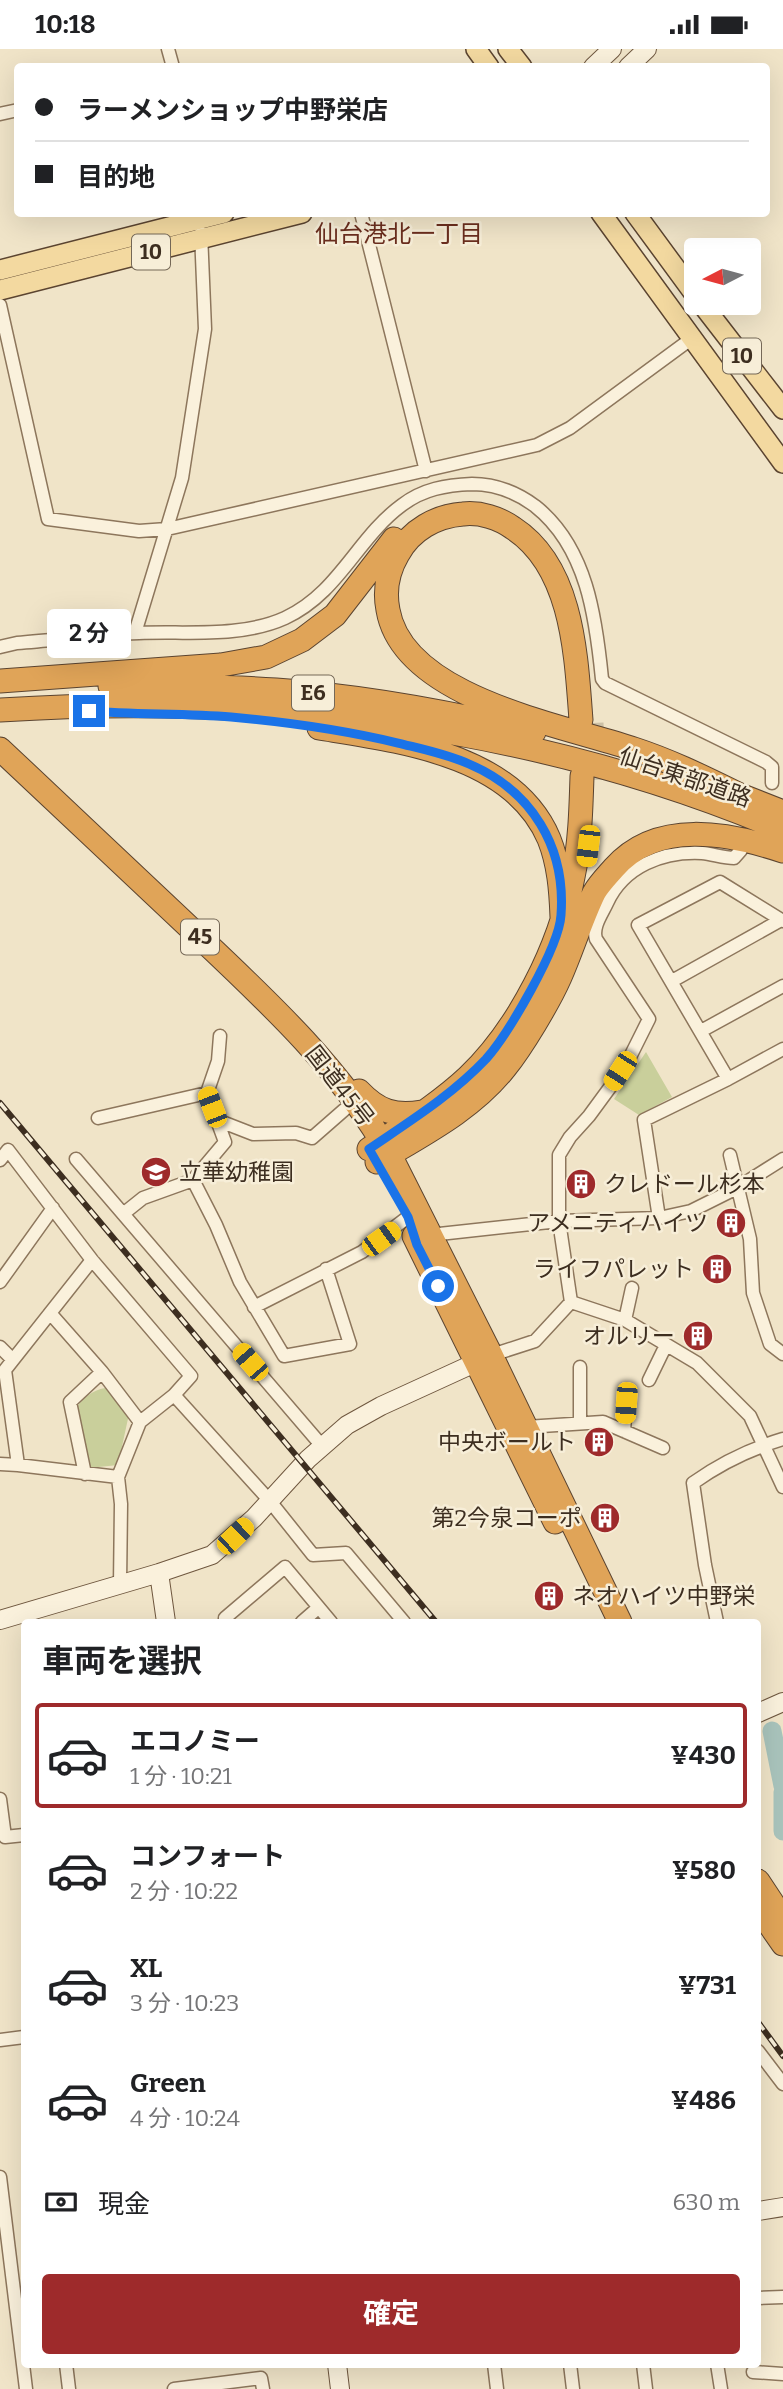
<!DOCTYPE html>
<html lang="ja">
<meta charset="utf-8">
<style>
body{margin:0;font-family:Bitter,"Noto Sans JP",serif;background:#f2f2f2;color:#202124;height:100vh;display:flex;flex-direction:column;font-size:26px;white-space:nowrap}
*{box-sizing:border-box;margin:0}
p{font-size:23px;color:#757577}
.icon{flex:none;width:38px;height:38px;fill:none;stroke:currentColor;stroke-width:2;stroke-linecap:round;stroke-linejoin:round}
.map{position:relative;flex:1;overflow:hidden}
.drawer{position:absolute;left:21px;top:1570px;width:740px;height:749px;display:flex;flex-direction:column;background:#fff;border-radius:7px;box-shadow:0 7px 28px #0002}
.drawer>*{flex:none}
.banner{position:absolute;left:14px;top:14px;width:756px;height:154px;border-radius:7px;box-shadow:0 7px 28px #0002;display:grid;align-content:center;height:154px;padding:0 21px;background:#fff}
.needle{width:46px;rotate:264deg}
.tools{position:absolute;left:684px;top:189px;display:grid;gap:14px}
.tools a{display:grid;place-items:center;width:77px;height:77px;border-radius:7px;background:#fff;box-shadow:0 7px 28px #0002;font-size:35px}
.end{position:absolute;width:32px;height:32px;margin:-16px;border:9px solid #1a73e8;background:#fff;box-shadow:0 0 0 4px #fff}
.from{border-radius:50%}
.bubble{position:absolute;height:49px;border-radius:7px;background:#fff;box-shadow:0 7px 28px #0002;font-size:23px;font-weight:700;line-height:49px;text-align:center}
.car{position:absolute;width:21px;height:42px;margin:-21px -10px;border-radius:9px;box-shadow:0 0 5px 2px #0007;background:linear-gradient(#f5c518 24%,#345 0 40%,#f5c518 0 76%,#345 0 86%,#f5c518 0)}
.banner b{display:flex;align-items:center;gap:24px;height:66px;font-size:26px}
.banner b+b{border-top:2px solid #e0e0e0}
.banner i{width:18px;height:18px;background:#202124}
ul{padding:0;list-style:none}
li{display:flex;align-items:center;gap:21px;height:105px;margin:0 14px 10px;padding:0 7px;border:4px solid transparent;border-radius:7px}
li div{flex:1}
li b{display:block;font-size:26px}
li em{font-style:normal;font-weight:700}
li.current{border-color:#9e2a2b}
li>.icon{width:63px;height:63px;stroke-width:1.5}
h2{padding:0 21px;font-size:32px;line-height:84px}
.pay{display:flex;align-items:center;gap:18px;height:77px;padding:0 21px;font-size:26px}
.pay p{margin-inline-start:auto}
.primary-button{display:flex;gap:14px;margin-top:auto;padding:14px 21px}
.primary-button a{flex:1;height:80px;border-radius:7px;background:#9e2a2b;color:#fff;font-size:28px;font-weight:700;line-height:80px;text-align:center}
.status{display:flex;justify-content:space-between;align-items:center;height:49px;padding:0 35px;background:#fff;direction:ltr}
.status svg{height:19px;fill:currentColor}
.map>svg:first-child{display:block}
</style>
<div class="status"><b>10:18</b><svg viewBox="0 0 49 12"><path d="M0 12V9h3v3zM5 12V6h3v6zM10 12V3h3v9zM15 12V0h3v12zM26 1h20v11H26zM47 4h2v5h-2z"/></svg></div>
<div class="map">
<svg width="783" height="2340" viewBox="0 0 783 2340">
<rect width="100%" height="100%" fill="#f0e4c8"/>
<path fill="#c9cf9b" d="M646 1003 672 1048 639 1066 614 1050Z
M105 1339 129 1365 118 1416 89 1419 75 1362C80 1350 93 1341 105 1339Z"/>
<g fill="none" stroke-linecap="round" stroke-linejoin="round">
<path stroke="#a9c4bc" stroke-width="19" d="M772 1682 783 1737
M783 1743V1782"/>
<path stroke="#ccc0a6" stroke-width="23" stroke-dasharray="23 11" stroke-linecap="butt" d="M592 674 594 731"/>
<g stroke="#8d765c" stroke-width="15">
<path id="street" d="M168 0 173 18
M0 65 18 61
M361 164 426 422
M0 256 48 470 139 482 167 480 537 396 570 379 691 290
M135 584 182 429 205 280 201 184
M0 598 17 594C58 591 98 585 139 584 186 582 241 589 285 569 339 544 357 489 402 456 423 440 446 436 472 435 496 435 516 443 535 457 587 498 596 569 602 630L605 634 766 713 772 718V734
M672 932 781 871
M701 982 783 937
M728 1030 638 876 720 833 783 872
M207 1044 218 1012 220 987
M98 1069 207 1044 225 1093 193 1131 143 1149 123 1165
M217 1071 253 1085 296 1084 312 1089 344 1061
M730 1106 750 1190 753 1244 770 1295 783 1305
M76 1110 322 1397
M0 1111 8 1101 92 1211 191 1327 174 1346 140 1373 118 1428 121 1455 120 1536
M193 1131 216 1176 240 1233 284 1307 350 1295 326 1220
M659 1169 644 1071 728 1030 783 1000
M430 1186 559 1172 659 1169 691 1162 737 1139 783 1110
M0 1233 53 1159
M571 1253 559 1172V1106L570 1088 589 1067 611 1037 630 1008 649 970 596 890C592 878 602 865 607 854 624 817 663 802 702 804 713 805 723 809 734 809L741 801
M571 1253 625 1271 697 1314 750 1367 783 1438
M254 1258 362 1203 408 1168
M50 1264 102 1323 140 1373
M625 1271 632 1239
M0 1298 13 1311
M489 1307 535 1292 571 1253
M580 1318V1374
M649 1331 666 1296
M174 1346 269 1451 313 1506 346 1504 404 1573
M526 1378 603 1373 663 1399
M624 1382 626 1355
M0 1415 18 1416 5 1321 92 1211
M18 1416 118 1428
M85 1425 70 1353 102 1323
M225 1573V1569L285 1518 331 1573
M302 1573 318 1559
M717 1573 705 1516 693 1434C721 1414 750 1400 783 1390
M0 1750 5 1788 24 1786
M0 1991 24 1988
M758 2002 783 2035
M0 2128 26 2340
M758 2249 783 2248
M66 2315 69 2340
M494 2315 497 2340
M570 2315 573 2340
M643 2315 646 2340
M717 2315 721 2340
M753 2323 783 2325
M174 2340 261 2329 263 2340"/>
</g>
<g stroke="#6f573f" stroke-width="20">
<path id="secondary" d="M593 18 612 0
M628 18 647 0
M159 1524 166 1573
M0 1571 159 1524 212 1506 254 1469 308 1410 347 1376 381 1357 475 1314
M758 1664 783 1653
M758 2162 783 2158
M337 2315 340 2340"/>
</g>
<g stroke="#5b4430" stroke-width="22">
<path id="primary" d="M476 0 489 18
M508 0 522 18
M601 164 783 414
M635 164 696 247
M0 221 224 164
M0 241 302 164
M701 254 783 360"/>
</g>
<g stroke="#5b4430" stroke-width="25">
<path id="highway" d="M0 632 221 616 266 608 302 591 335 566 394 490
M110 637C165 637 221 637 276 641 363 647 449 663 534 683
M0 661C266 644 536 676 783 781
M581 671C576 606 573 518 513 479 499 469 480 463 463 465 436 467 411 481 398 505 388 522 384 541 388 561 403 649 562 676 634 700 671 712 705 729 740 746
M319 679C399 692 513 705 549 790 559 815 561 841 562 868
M0 700C63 760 127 819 190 879 263 948 339 1017 390 1106L491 1306 620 1573
M727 741 783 763
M359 1042C378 1062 395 1068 422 1063
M369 1100C403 1077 438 1056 468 1028 519 979 560 898 573 828 580 795 581 761 582 727
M377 1113C422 1086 472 1061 505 1019 522 998 549 953 560 928 572 901 581 871 594 844 599 835 607 827 614 819 657 770 728 784 783 802
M414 1187 555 1473
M758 1832 783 1870
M758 1859 783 1895"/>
</g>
<use href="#street" stroke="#faf1dc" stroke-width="12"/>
<use href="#secondary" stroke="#faf1dc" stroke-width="18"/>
<use href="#primary" stroke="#f3d9a0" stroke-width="19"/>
<use href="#highway" stroke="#e0a458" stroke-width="23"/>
<g stroke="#3d2e20" stroke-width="6">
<path id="rail" d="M0 1054 436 1573
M758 1973 783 2007"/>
</g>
<use href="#rail" stroke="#f7eed8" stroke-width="3.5" stroke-dasharray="10" stroke-linecap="butt"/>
</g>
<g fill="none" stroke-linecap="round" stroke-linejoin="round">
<path stroke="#1a73e8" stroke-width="9" d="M89 662C136 666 184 664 231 668 287 673 344 681 398 694 422 700 447 705 469 715 532 742 566 798 561 866 559 899 508 985 486 1010 452 1046 410 1072 369 1100L408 1168 417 1196 438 1237"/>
</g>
<defs>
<g id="school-disc" transform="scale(1.575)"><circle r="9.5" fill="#9e2a2b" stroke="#f7eed8"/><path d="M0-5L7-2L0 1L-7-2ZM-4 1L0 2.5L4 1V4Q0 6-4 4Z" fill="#fff"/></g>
<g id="building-disc" transform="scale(1.575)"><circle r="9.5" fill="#9e2a2b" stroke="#f7eed8"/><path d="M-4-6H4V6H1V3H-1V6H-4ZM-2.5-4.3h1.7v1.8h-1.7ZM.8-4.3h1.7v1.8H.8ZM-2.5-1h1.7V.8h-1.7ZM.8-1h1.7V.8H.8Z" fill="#fff"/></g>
</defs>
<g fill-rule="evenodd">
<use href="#school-disc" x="156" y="1123"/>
<use href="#building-disc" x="581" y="1135"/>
<use href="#building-disc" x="731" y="1174"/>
<use href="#building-disc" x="717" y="1220"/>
<use href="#building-disc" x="698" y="1287"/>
<use href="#building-disc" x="599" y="1393"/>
<use href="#building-disc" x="605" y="1469"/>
<use href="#building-disc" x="549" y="1547"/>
</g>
<g text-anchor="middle" stroke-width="5" stroke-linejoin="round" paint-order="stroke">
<g fill="#f7eed8" stroke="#756857" stroke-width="2">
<rect x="132" y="185.5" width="38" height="35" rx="5"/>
<rect x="723" y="289.5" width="38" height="35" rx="5"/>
<rect x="292" y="626.5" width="42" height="35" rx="5"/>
<rect x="181" y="870.5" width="38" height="35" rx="5"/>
</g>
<g font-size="21" font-weight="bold" fill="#3d2e20">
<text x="151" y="210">10</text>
<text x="742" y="314">10</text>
<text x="313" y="651">E6</text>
<text x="200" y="895">45</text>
</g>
<g font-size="23" fill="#3d2e20" stroke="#f7eed8">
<text transform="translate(685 728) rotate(19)" y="8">仙台東部道路</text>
<text transform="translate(340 1037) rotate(52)" y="8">国道45号</text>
</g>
<g font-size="23" fill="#3d2e20" stroke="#f7eed8" text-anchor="end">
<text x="179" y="1131" text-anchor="start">立華幼稚園</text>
<text x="604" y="1143" text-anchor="start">クレドール杉本</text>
<text x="708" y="1182">アメニティハイツ</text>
<text x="694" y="1228">ライフパレット</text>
<text x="675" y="1295">オルリー</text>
<text x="576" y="1401">中央ボールト</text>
<text x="582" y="1477">第2今泉コーポ</text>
<text x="572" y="1555" text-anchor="start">ネオハイツ中野栄</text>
</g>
<g font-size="24" fill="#6b2e1e" stroke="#f7eed8">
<text x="399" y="193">仙台港北一丁目</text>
</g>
</g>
</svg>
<div class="tools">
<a><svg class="needle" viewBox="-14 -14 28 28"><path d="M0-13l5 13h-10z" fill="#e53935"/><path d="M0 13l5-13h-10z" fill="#757577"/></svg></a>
</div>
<i class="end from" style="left:438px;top:1237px"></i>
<i class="end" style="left:89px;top:662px"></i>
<div class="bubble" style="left:47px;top:560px;width:84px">2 分</div>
<i class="car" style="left:588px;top:797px;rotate:187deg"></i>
<i class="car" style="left:620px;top:1022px;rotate:213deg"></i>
<i class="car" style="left:212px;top:1058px;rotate:339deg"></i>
<i class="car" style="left:381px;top:1190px;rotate:54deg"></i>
<i class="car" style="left:250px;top:1313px;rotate:319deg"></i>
<i class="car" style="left:626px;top:1354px;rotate:184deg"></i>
<i class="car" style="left:235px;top:1487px;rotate:46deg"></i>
<div class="banner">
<b><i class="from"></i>ラーメンショップ中野栄店</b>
<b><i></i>目的地</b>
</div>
<section class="drawer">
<h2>車両を選択</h2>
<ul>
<li class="current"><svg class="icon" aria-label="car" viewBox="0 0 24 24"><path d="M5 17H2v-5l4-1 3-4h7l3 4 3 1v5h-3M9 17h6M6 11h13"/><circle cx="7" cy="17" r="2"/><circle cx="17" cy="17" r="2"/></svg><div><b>エコノミー</b><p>1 分 · 10:21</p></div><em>¥430</em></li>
<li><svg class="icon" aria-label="car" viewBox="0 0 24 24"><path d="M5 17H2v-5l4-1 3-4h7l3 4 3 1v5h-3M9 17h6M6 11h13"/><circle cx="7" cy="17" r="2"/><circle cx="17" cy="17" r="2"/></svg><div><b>コンフォート</b><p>2 分 · 10:22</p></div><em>¥580</em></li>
<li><svg class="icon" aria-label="car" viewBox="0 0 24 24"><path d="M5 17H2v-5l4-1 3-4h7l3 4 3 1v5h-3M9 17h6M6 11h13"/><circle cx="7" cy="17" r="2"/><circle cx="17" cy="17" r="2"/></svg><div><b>XL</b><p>3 分 · 10:23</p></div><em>¥731</em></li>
<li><svg class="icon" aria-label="car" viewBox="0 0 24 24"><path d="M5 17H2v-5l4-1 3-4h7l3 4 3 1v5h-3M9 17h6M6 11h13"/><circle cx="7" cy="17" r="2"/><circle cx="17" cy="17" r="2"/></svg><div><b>Green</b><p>4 分 · 10:24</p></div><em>¥486</em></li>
</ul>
<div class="pay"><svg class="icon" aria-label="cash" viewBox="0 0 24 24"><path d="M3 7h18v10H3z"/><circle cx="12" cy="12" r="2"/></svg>現金<p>630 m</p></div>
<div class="primary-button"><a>確定</a></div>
</section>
</div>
